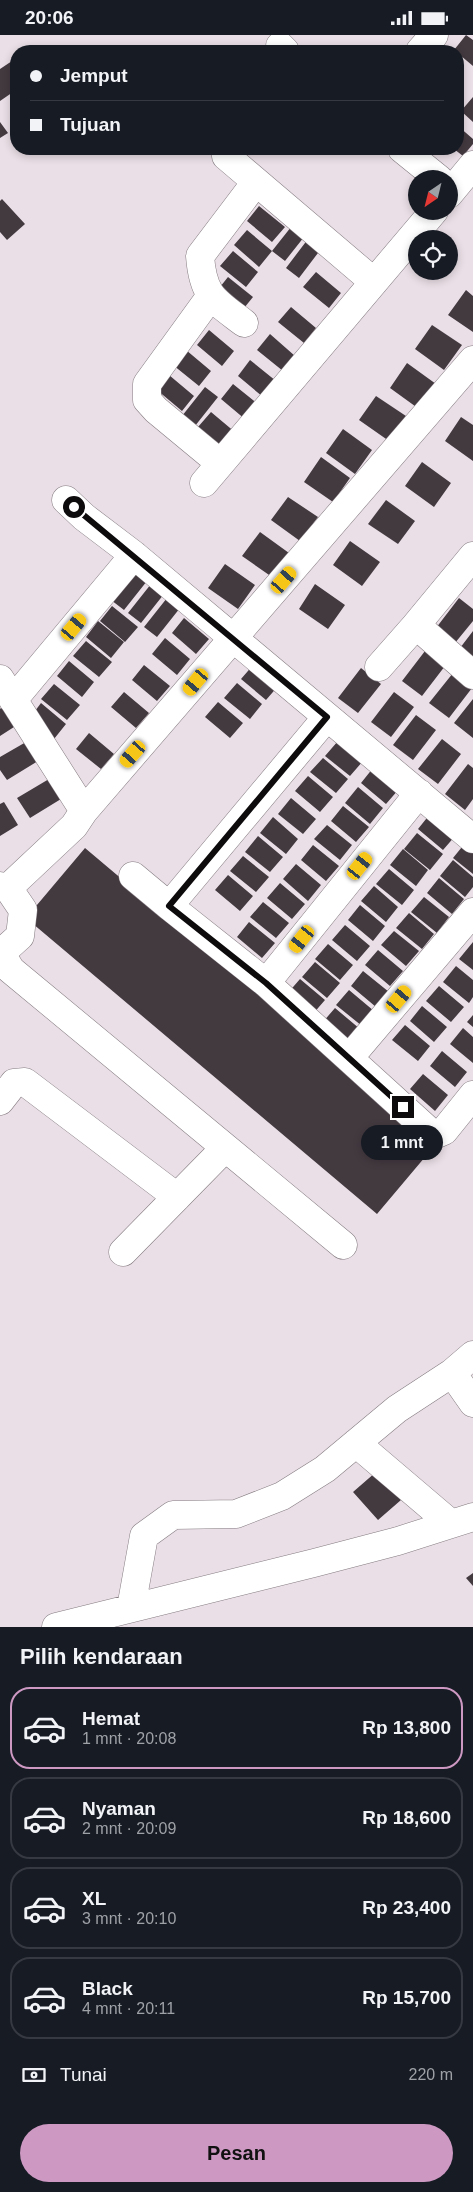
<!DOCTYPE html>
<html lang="id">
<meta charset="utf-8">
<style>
body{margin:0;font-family:Arial,sans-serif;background:#242831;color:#f1f3f6;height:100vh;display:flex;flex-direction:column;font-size:19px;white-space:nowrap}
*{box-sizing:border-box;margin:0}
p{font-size:16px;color:#9ea1a6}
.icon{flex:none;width:28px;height:28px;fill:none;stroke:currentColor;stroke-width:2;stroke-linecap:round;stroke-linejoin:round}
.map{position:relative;height:1592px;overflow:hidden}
.drawer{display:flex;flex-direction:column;background:#171b24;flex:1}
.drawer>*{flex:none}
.banner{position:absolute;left:10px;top:10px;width:454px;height:110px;border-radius:20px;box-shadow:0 2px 8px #0003;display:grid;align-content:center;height:110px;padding:0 20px;background:#171b24}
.needle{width:32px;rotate:215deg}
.buttons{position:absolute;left:408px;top:135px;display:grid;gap:10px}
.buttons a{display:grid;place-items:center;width:50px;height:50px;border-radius:50%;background:#171b24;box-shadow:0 2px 8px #0003;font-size:25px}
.end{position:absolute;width:22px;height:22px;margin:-11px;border:6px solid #0e0b0d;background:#fff;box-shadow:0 0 0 2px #fff}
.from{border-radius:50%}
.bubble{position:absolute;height:35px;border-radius:18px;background:#171b24;box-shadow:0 2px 8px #0003;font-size:16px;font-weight:700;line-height:35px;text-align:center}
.car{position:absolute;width:15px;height:30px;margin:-15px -8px;border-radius:6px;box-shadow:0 0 4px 1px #0007;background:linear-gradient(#f5c518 24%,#345 0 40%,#f5c518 0 76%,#345 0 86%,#f5c518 0)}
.banner b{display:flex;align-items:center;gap:18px;height:48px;font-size:19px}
.banner b+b{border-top:1px solid #363941}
.banner i{width:12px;height:12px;background:#f1f3f6}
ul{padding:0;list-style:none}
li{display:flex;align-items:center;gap:15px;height:82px;margin:0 10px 8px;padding:0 10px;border:2px solid #363941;border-radius:20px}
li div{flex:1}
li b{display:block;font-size:19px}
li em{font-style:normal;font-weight:700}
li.on{border-color:#cd99c3}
li>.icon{width:45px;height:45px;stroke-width:1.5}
h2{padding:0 20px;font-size:22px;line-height:60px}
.pay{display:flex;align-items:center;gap:12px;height:55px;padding:0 20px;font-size:19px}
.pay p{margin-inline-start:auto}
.cta{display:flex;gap:10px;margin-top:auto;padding:10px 20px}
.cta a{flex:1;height:58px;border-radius:30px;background:#cd99c3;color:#111;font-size:20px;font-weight:700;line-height:58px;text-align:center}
.status{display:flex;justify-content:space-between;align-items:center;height:35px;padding:0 25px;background:#171b24;direction:ltr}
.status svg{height:14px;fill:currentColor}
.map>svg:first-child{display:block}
</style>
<div class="status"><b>20:06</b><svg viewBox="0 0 49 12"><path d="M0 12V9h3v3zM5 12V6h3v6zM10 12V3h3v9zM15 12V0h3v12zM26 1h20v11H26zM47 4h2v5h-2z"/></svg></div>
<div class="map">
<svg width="473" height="1592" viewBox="0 0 473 1592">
<rect width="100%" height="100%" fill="#eadfe6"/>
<path fill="#433a40" d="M466 0 473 5V31L454 15Z
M15 24 16 55 0 66V34Z
M458 46 464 51 458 60Z
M473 62V87L461 76Z
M0 87 8 98 0 103Z
M458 91 473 104V109L463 121 454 114H458Z
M2 164 25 189 7 205 0 197V166Z
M259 171 285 192 272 207 247 186Z
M295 187 308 197 285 226 272 216Z
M247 195 272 216 259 232 234 210Z
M308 204 321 214 299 243 286 233Z
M233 216 258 237 246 252 220 231Z
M316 237 341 258 329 273 303 252Z
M228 242 253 262 240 278 216 257Z
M466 255 473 261V297L448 280Z
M291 272 316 293 304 308 278 287Z
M432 290 462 310 444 335 415 314Z
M209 295 234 316 222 331 197 310Z
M270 299 295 321 283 336 257 315Z
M186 315 211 336 199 351 173 330Z
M250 325 276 346 263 362 238 341Z
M407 328 436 349 419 374 390 353Z
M169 340 194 361 182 376 157 355Z
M233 349 259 370 246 385 221 364Z
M205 352 218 362 195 391 182 381Z
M376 361 406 381 389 406 359 385Z
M211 377 236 398 224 413 198 392Z
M461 382 473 390V426L445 406Z
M343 394 372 415 355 439 326 418Z
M321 422 350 443 333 467 304 447Z
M422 427 451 448 434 472 405 451Z
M288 462 318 482 300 506 271 485Z
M386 465 415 486 398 509 368 489Z
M260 497 289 518 272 542 242 521Z
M350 506 380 527 362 551 333 530Z
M225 529 255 550 238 574 208 553Z
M134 536 147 546 124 575 111 565Z
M151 549 164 559 141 588 128 578Z
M315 549 345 570 328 594 299 574Z
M167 563 180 573 157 602 144 592Z
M459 563 473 574V586L455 608 436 593Z
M112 571 138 592 125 607 100 586Z
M184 583 209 604 196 619 172 598Z
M98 586 124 607 111 623 86 602Z
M473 596V623L460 613Z
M165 603 190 624 177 640 152 619Z
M86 606 112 627 99 642 73 621Z
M425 616 445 631 422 661 402 646Z
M69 626 94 647 82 662 57 641Z
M254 629 279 650 266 665 241 644Z
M144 630 170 651 157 666 132 645Z
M361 633 381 649 358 678 338 663Z
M453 638 472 653 449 683 429 668Z
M237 648 262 669 250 684 224 663Z
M54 649 80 670 67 685 41 664Z
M124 657 149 678 136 693 111 672Z
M394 657 414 672 391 702 371 687Z
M473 664V703L454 688Z
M218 667 243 688 230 703 205 682Z
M41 668 66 689 54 704 29 684Z
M2 672 14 692 0 701V674Z
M416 680 436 695 413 725 393 710Z
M89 698 114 719 101 734 76 714Z
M442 704 461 719 438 749 418 734Z
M338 706 363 726 350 741 325 721Z
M26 707 38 726 7 745 0 735V722Z
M323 723 348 744 336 758 310 737Z
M468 729 473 733V764L465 775 445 759Z
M373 733 399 754 386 769 361 748Z
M308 741 333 762 320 777 295 756Z
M49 744 61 764 30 783 17 763Z
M358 752 383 773 370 789 345 768Z
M291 763 316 784 303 799 278 779Z
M4 767 18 790 0 801V769Z
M343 771 369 792 356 807 331 786Z
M430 779 456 800 443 815 418 794Z
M273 782 298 804 286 819 260 798Z
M327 790 352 810 340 825 314 804Z
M417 798 443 819 430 835 404 814Z
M258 801 283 822 270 837 245 817Z
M466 807 473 813V839L453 823Z
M313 810 339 831 326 846 301 825Z
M85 813 436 1109 377 1179 26 883Z
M403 814 428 835 416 851 390 830Z
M243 821 269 842 256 857 230 836Z
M453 825 473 842V852L465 862 440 841Z
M296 829 321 850 308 866 283 844Z
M389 834 414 855 402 870 376 849Z
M228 840 253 861 240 876 215 855Z
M439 843 464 864 452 879 427 858Z
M280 848 305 869 292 884 267 863Z
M374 851 398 872 386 887 361 866Z
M424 862 449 882 437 898 411 877Z
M263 867 289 888 276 903 250 882Z
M360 870 385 891 373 906 348 885Z
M409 878 434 899 422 914 396 893Z
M249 887 275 908 262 923 237 902Z
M345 890 370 911 357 926 332 905Z
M394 896 419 916 406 931 381 910Z
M473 907V935L459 924Z
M328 909 353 930 340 945 315 924Z
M378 915 403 936 390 951 365 930Z
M315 927 340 948 327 963 302 942Z
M456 931 473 945V962L469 968 443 947Z
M363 936 389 957 376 972 351 951Z
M300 944 325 965 312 980 287 959Z
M439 951 464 972 451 987 426 966Z
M349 955 374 976 362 991 336 970Z
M422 971 447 992 434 1007 410 986Z
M335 973 360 994 347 1009 322 988Z
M473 980V992L467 987Z
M405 990 430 1011 418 1026 392 1005Z
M463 993 473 1002V1028L450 1009Z
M442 1016 467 1037 455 1052 430 1031Z
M423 1039 448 1060 435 1076 410 1054Z
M376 1437 401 1465 378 1485 353 1457Z
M473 1538V1551L466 1543Z"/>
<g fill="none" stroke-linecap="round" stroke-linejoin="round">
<g stroke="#847b81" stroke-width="29">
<path id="minor" d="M280 11 285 16
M420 16 434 0
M402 114 439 144
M226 121 374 247
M449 159 473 130
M210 262 147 349V365L156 375 220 428
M244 288C214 265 203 261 200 221L256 147
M204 448 434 176
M66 465 84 482 134 520 473 804
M473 521 416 590 473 640
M379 632 416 590
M0 644 84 776
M13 665 134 520
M327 682 169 871 266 948 429 1096 437 1099 444 1096 473 1060
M133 841 169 871
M0 851 8 853 23 875 20 901 0 919
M8 853 74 791 84 776 473 325
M1 919 11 935 343 1210
M266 948 419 758
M350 1022 473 877
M0 1066 14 1048 25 1047 177 1162
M123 1217 225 1113
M452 1338 473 1368
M356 1408 450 1488
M131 1573 144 1501 173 1480 236 1479 282 1461 325 1434 397 1374 452 1338 473 1320
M56 1592 314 1528 398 1506 473 1482"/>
</g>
<use href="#minor" stroke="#fff" stroke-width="28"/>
</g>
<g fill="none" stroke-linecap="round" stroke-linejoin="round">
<path stroke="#0e0b0d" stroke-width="6" d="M74 472 327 682 169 871 266 948 403 1072"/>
</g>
</svg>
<div class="buttons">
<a><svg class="needle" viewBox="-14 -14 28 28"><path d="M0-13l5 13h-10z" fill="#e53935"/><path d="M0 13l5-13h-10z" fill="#9ea1a6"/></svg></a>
<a><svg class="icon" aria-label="locate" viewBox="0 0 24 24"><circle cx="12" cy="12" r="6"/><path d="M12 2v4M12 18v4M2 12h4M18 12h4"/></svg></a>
</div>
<i class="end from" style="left:74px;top:472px"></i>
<i class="end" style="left:403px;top:1072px"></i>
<div class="bubble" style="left:361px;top:1090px;width:82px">1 mnt</div>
<i class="car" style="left:284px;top:545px;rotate:41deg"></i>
<i class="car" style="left:74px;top:592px;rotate:40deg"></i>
<i class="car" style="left:196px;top:647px;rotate:220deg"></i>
<i class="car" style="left:133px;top:719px;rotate:221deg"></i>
<i class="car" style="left:360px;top:831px;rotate:39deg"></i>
<i class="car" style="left:302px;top:904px;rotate:219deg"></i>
<i class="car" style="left:399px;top:964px;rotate:40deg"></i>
<div class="banner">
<b><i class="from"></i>Jemput</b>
<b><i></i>Tujuan</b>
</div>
</div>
<section class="drawer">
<h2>Pilih kendaraan</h2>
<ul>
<li class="on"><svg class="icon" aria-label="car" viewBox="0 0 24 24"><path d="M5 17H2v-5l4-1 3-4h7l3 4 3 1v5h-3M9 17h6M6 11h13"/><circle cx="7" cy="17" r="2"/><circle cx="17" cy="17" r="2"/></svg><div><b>Hemat</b><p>1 mnt · 20:08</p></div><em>Rp 13,800</em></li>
<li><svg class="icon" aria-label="car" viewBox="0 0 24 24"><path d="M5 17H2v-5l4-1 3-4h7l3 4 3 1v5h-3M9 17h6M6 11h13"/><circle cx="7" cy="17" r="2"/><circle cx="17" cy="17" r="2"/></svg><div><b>Nyaman</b><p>2 mnt · 20:09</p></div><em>Rp 18,600</em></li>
<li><svg class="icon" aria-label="car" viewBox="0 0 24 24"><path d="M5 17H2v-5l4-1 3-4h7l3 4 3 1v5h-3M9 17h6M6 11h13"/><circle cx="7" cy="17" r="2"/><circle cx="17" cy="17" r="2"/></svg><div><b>XL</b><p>3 mnt · 20:10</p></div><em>Rp 23,400</em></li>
<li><svg class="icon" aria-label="car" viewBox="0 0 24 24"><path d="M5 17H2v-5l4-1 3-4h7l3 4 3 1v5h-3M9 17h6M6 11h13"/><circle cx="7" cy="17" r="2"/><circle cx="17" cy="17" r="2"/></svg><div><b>Black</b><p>4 mnt · 20:11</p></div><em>Rp 15,700</em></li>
</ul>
<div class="pay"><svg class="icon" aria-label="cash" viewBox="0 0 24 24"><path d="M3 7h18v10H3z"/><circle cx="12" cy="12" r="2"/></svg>Tunai<p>220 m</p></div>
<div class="cta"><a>Pesan</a></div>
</section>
